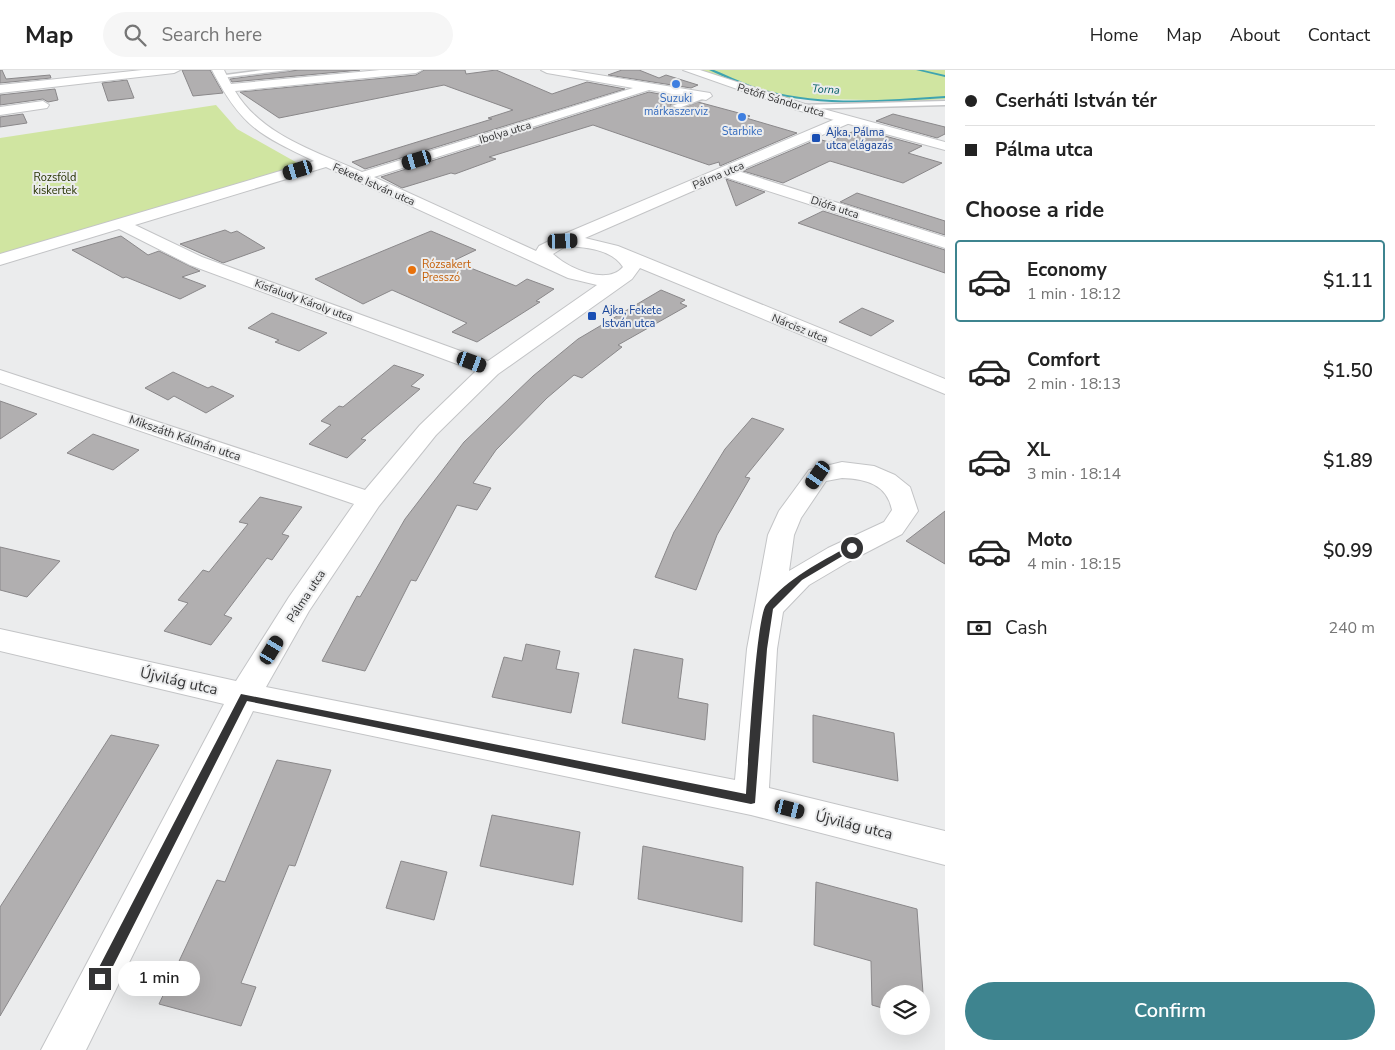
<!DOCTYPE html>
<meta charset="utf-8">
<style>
body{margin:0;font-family:"Nunito Sans",sans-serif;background:#f6f6f6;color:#222;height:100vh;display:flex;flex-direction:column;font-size:19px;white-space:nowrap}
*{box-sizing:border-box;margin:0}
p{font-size:16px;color:#767676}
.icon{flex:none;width:28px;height:28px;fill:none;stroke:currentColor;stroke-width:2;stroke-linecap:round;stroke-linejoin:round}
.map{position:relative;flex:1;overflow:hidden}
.sheet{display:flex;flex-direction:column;background:#fff;width:450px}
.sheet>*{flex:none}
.hud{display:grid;align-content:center;height:110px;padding:0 20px;background:#fff}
.tools{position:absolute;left:880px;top:915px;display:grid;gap:10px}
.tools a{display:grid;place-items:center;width:50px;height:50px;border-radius:50%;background:#fff;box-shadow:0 5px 20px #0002;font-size:25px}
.end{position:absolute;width:22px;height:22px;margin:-11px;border:6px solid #343435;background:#fff;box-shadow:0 0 0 2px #fff}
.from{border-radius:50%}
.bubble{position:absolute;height:35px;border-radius:18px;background:#fff;box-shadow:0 5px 20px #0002;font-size:16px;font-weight:600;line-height:35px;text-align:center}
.car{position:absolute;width:15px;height:30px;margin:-15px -8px;border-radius:6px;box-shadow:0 0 4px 1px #0007;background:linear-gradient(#222 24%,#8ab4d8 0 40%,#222 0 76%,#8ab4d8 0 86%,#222 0)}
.hud b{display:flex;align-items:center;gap:18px;height:48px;font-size:19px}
.hud b+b{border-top:1px solid #e0e0e0}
.hud i{width:12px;height:12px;background:#222}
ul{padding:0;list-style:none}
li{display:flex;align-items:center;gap:15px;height:82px;margin:0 10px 8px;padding:0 10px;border:2px solid transparent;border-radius:5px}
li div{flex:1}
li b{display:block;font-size:19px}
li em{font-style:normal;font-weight:600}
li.current{border-color:#3e848f}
li>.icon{width:45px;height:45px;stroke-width:1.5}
h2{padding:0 20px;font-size:22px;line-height:60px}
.pay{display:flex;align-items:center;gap:12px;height:55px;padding:0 20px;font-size:19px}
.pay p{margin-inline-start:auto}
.button{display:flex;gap:10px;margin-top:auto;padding:10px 20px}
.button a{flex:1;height:58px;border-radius:30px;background:#3e848f;color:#fff;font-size:20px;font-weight:600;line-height:58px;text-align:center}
header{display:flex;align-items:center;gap:30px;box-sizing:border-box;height:70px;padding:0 25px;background:#fff;border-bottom:1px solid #e0e0e0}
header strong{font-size:24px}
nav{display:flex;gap:28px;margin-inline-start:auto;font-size:18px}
.search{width:350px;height:45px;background:#f6f6f6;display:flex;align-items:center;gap:12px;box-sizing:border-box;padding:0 18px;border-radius:28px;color:#767676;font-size:19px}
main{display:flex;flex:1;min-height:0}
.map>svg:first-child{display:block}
</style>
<header>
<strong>Map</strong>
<div class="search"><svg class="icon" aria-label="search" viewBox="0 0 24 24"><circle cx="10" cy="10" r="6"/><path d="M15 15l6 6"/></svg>Search here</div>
<nav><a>Home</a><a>Map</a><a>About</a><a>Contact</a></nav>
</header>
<main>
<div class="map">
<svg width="945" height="980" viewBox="0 0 945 980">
<rect width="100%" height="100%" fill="#ebeced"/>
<path fill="#d0e5a1" d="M692 0H945V29L915 31 774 28Z
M216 35 237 59 301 95 0 184V68Z"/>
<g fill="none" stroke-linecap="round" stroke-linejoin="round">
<path fill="#3fa4b0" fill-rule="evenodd" d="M709 0H714C731 7 747 15 765 20 824 36 885 30 945 26V28C874 33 801 40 734 11 725 7 717 4 709 0Z
M916 0H923L945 5V7Z"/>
</g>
<path fill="#b1afb0" stroke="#8a888a" d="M0 0H2L6 9 50 5 51 8 0 13Z
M182 0H210L223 23 193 26Z
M299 0H360L232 12 230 9Z
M424 0H465L466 4 496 0 552 24 587 12 625 19 365 99 352 92 492 49 488 48 513 40 444 15 279 48 240 22 416 5Z
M622 0H639L659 8 666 5 698 15 691 18 608 5Z
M127 10 134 28 108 31 102 13Z
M55 19 58 30 48 32 43 29 0 35V25Z
M649 22 685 29 670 35 678 40 698 32 750 46 746 48 797 63 720 96 719 92 709 95 593 55 489 87 496 89 455 104 451 103 402 118 381 107Z
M23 44 27 53 0 57V47Z
M893 44 945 57V64L937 68 876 51Z
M859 59 922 76 908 83 942 93 903 113 830 91 783 113 743 101 818 69 829 72Z
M726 109 765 122 736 136Z
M857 123 945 151V165L840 132Z
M823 141 945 180V203L798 153Z
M225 160 231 163 237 161 265 178 223 193 180 174Z
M431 161 476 180 453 191 516 216 527 209 554 219 536 231 540 232 477 272 452 262 467 253 392 220 363 234 315 209Z
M121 166 148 185 159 181 200 201 182 207 206 216 180 229 126 207 123 208 72 180Z
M661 220 685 230 680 233 687 236 618 275 622 277 582 308 574 305 547 328 496 380 473 413 491 418 477 440 457 435 416 511 411 510 365 601 322 591 357 526 360 527 405 449 464 372 533 306 578 269Z
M862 238 894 251 871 266 839 252Z
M272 243 327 263 299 281 275 272 279 270 248 258Z
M394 295 424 305 411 316 420 319 361 369 366 370 347 388 309 374 331 355 321 351 339 336 343 337Z
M173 302 208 318 212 316 234 326 206 343 174 326 168 330 145 318Z
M0 331 37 344 0 369Z
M752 348 784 359 745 407 750 408 717 465 696 520 655 507 674 462 725 379Z
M93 364 139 380 113 400 67 383Z
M260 427 302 437 282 464 289 466 272 490 267 488 224 545 232 548 211 575 164 561 188 533 178 530 203 500 209 502 248 454 239 452Z
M945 441V494L906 471Z
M0 477 60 491 27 527 0 520Z
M526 574 560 581 556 599 579 603 571 643 492 627 504 587 522 591Z
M634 579 683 589 678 628 708 634 705 670 622 653Z
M813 645 894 663 898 711 813 692Z
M111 665 159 675 0 946V837Z
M277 690 331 700 295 796 289 795 241 913 256 917 241 956 159 934 217 810 225 812Z
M492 745 580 762 573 815 480 796Z
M643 776 743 797 742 852 638 829Z
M401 791 447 802 434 850 386 838Z
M816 812 917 839 925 951 921 950V924H889V940L872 935 871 891 814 875Z"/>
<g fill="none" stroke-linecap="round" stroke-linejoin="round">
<g stroke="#c3c4c6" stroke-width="3">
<path id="service" d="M263 0H288L221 8 218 6Z
M703 24 710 26 679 38 672 36Z
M945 31V35L801 39 797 37 801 35Z"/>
</g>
<g stroke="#c3c4c6" stroke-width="2">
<path id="minor" d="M142 0H180L174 3 0 23V15Z
M212 0H224L231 14 380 0H422L416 3 235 21C261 65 317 82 362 102L633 18 547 3 541 0H568L710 23 712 26 706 30 649 20 374 107 536 181 539 176 557 167 840 47H850L852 50 850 53 738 101 945 167V178L725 107 585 168 618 176 945 309V324L640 198 632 209 498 304 436 365 379 436 309 541 266 617 735 710 747 579 768 465 779 441 809 400 842 392 874 396 895 405 910 417 918 441 902 464 848 492 809 515 783 542 777 579 769 718 945 761V795L751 745 253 641 86 980H41L224 634 0 581V559L236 611 289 527 354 434 0 313V300L365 420 420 355 476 301 190 195 119 159 0 195V184L314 91C259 65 241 56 212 0ZM326 97 568 208 597 215 488 291 202 187 135 155ZM566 176C584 177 612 179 623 197 607 216 568 198 553 184ZM842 408C866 409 887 414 892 440L884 452 828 478 789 501 794 465 801 448 826 411Z
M43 31 49 35 47 38 0 45V37Z"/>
</g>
<g stroke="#c3c4c6" stroke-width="2">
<path id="secondary" d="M683 0H700L805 34 945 72V80L797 40Z"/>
</g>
<use href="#service" fill="#fff" fill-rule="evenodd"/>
<use href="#minor" fill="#fff" fill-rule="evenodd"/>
<use href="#secondary" fill="#fff" fill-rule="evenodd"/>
</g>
<path fill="#343435" d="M849 476 856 478 802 510 773 539 767 579 755 733 751 734 247 631 104 914 100 915 95 914 93 909 95 905 241 624 746 724C748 697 756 548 766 535 788 508 819 493 849 476Z"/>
<g fill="#3f7fe0" stroke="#ebeced" stroke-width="2">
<circle cx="676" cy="14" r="5"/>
<circle cx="742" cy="47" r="5"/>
</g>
<g fill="#1a4fb4" stroke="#ebeced" stroke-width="2">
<rect x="811" y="63" width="10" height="10" rx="2.5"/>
<rect x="587" y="241" width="10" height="10" rx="2.5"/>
</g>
<circle fill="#e8710a" stroke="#ebeced" stroke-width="2" cx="412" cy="200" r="5"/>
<g text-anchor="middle" stroke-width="4" stroke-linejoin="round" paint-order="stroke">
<g font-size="11" font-style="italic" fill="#005b64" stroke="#ebeced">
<text transform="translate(826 19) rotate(4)" y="4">Torna</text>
</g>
<g font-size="11" fill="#366cbe" stroke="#ebeced">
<text x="676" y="32">Suzuki<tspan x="676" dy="13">márkaszerviz</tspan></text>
<text x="742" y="65">Starbike</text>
</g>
<g font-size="11" fill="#343435" stroke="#ebeced">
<text transform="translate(781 30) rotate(17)" y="4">Petőfi Sándor utca</text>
<text transform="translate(505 62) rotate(-17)" y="4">Ibolya utca</text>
<text transform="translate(718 105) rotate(-23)" y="4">Pálma utca</text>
<text transform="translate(374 114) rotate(24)" y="4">Fekete István utca</text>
<text transform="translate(835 137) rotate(18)" y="4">Diófa utca</text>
<text transform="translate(304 230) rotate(20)" y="4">Kisfaludy Károly utca</text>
<text transform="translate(800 258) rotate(22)" y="4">Nárcisz utca</text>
</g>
<g font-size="11" fill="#164399" stroke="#ebeced" text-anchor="start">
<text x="826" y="66">Ajka, Pálma<tspan x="826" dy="13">utca elágazás</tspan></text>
<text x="602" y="244">Ajka, Fekete<tspan x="602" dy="13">István utca</tspan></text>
</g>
<g font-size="11" fill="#263200" stroke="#ebeced">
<text x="55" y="111">Rozsföld<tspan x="55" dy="13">kiskertek</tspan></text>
</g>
<g font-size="11" fill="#c56008" stroke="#ebeced" text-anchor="start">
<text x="422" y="198">Rózsakert<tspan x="422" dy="13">Presszó</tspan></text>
</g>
<g font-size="12" fill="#343435" stroke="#ebeced">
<text transform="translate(185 368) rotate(19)" y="4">Mikszáth Kálmán utca</text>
<text transform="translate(306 526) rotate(-57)" y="4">Pálma utca</text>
</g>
<g font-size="15" fill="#343435" stroke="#ebeced">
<text transform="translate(179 611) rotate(13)" y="5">Újvilág utca</text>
<text transform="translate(854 755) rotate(14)" y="5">Újvilág utca</text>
</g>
</g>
</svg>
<div class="tools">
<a><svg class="icon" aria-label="layers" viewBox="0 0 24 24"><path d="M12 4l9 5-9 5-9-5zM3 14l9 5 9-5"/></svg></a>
</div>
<i class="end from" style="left:852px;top:478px"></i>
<i class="end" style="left:100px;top:909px"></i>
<div class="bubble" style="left:118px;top:891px;width:82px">1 min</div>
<i class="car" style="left:417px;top:90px;rotate:253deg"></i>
<i class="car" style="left:298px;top:100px;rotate:253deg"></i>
<i class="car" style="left:563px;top:171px;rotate:88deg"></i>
<i class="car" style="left:472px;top:292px;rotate:110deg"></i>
<i class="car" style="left:818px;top:405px;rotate:215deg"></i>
<i class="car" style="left:272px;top:580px;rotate:31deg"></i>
<i class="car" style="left:790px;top:739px;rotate:104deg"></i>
</div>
<section class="sheet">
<div class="hud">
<b><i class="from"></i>Cserháti István tér</b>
<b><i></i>Pálma utca</b>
</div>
<h2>Choose a ride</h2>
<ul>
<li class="current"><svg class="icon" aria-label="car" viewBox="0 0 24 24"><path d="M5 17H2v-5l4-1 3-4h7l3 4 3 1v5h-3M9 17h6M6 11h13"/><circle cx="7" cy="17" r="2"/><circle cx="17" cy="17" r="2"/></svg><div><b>Economy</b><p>1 min · 18:12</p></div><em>$1.11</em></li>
<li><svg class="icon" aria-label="car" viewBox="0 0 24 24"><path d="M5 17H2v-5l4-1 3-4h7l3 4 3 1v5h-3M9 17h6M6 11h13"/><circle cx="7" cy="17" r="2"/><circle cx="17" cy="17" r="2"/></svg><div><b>Comfort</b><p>2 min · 18:13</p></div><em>$1.50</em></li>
<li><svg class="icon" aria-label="car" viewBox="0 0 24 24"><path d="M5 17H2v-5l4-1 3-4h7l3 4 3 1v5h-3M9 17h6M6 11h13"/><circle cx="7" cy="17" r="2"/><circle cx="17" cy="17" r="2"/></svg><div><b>XL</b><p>3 min · 18:14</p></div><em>$1.89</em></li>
<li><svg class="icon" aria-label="car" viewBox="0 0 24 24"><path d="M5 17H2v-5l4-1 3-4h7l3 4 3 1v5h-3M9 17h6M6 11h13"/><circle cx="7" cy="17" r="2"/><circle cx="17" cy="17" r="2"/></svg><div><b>Moto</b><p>4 min · 18:15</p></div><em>$0.99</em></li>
</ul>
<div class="pay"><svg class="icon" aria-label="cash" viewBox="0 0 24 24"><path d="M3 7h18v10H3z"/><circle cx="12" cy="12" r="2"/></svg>Cash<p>240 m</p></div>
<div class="button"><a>Confirm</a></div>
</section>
</main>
